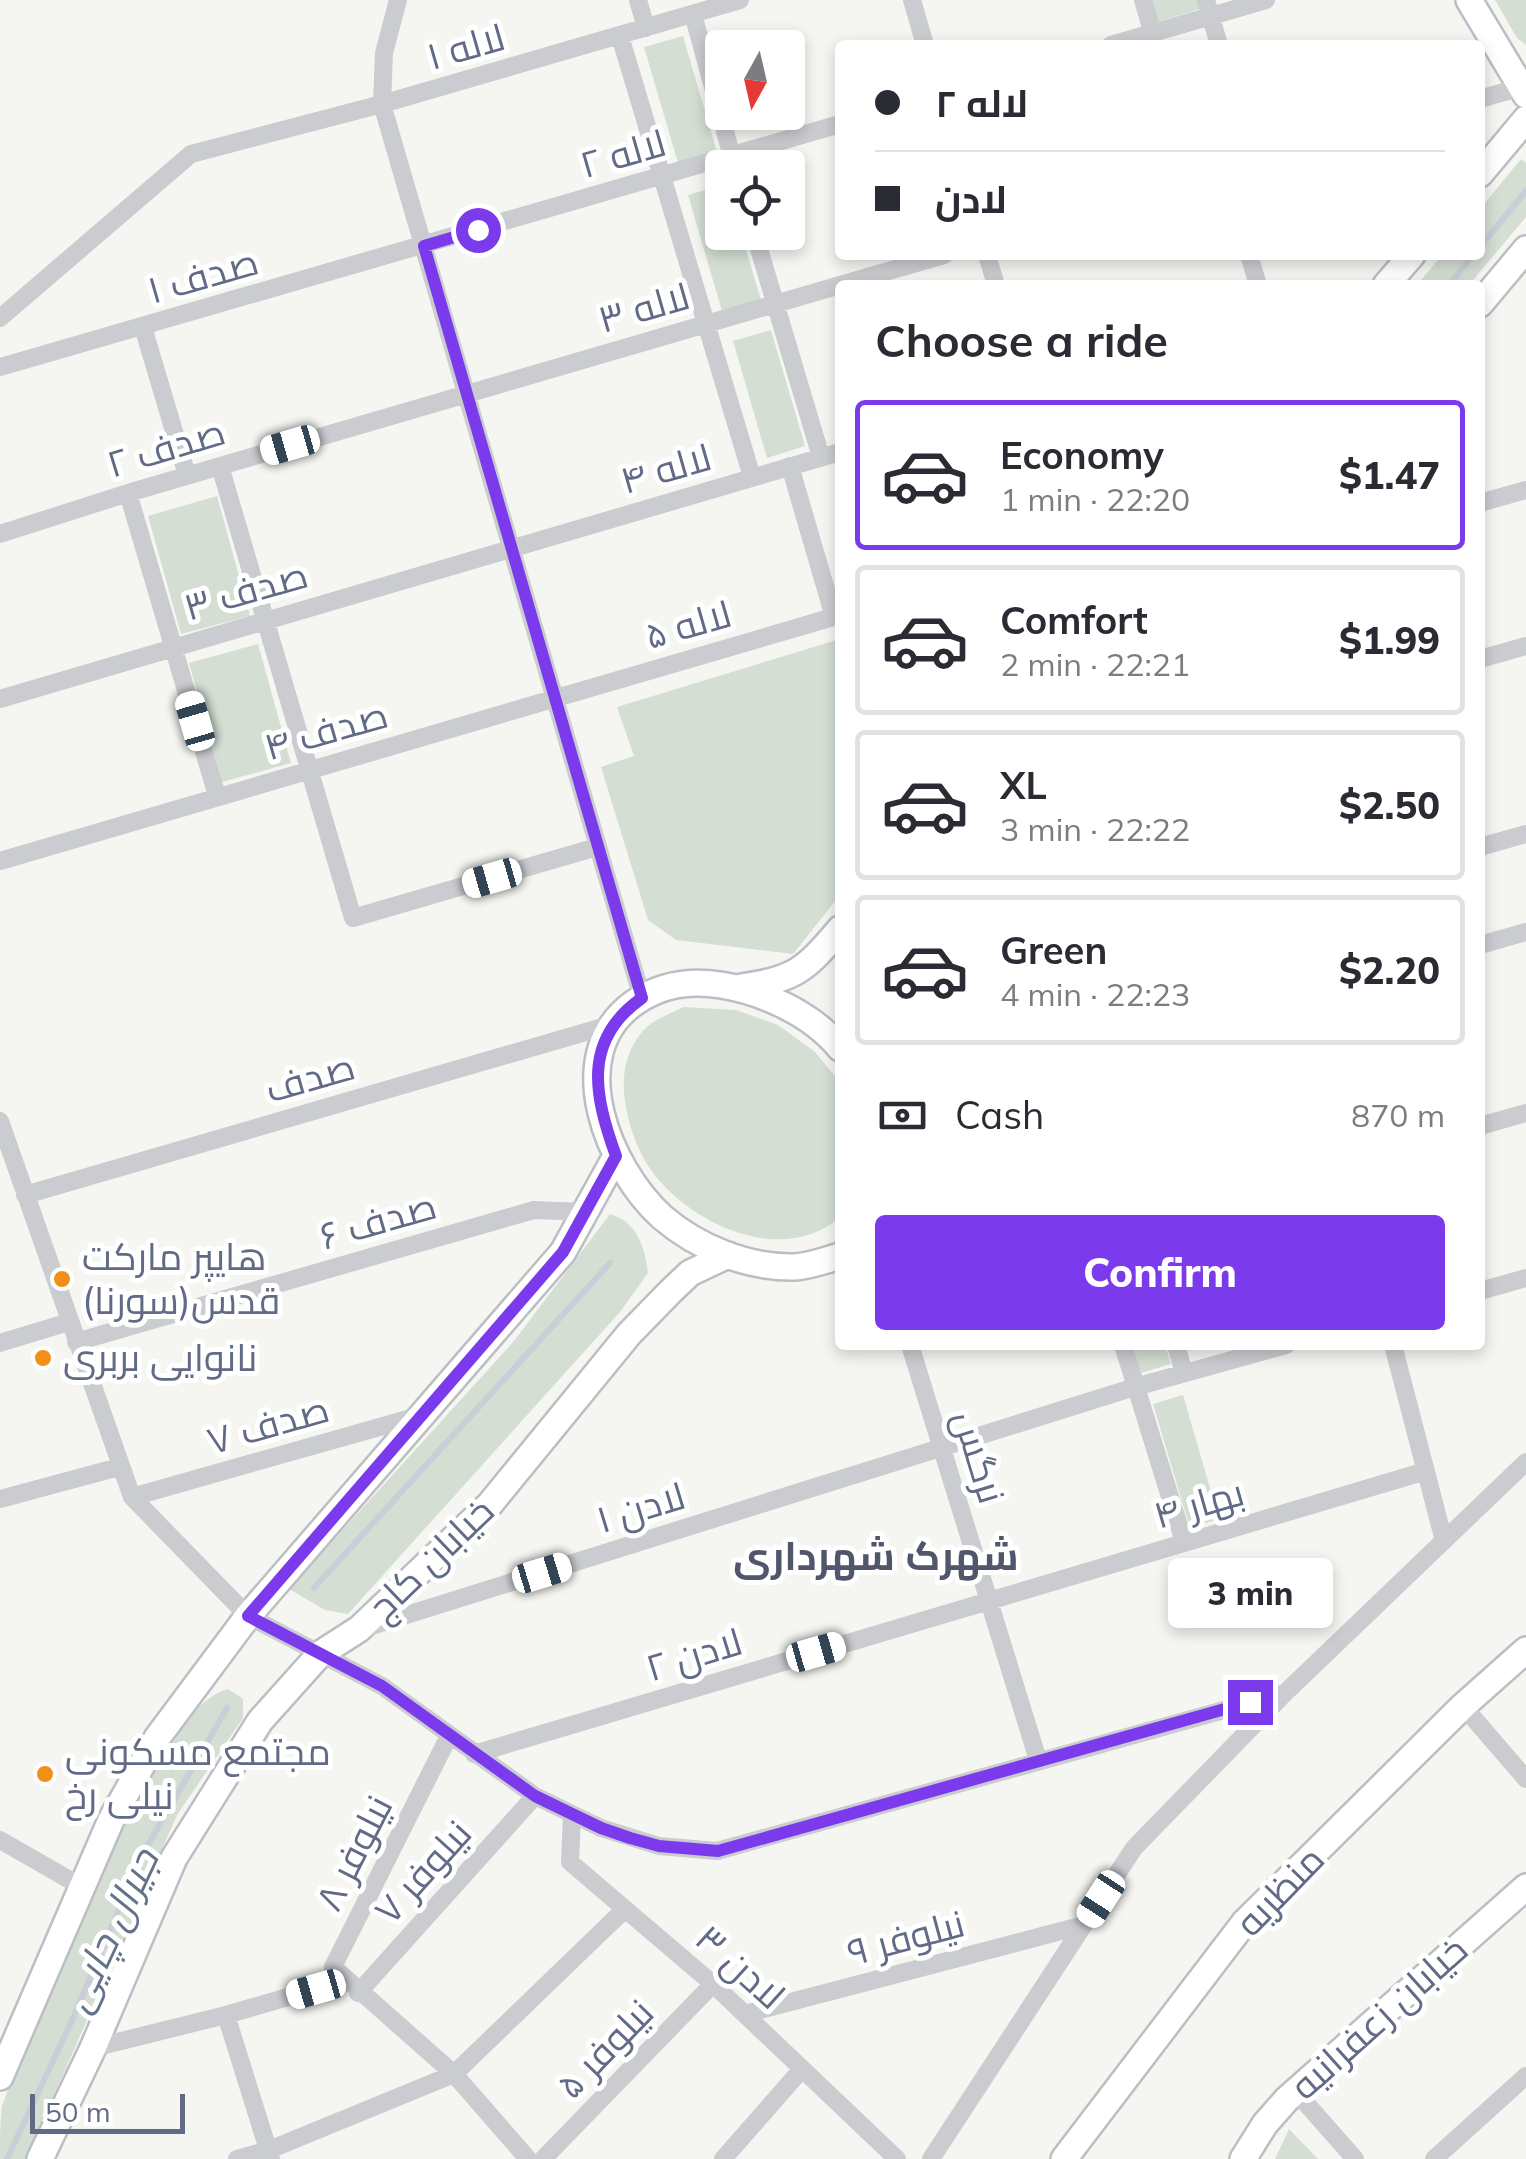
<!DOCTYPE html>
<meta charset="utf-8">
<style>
body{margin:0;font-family:Mulish,Cairo,sans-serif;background:#f7f7f7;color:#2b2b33;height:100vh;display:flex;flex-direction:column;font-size:38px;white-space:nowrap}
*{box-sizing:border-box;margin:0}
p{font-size:32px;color:#7c7c81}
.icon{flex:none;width:55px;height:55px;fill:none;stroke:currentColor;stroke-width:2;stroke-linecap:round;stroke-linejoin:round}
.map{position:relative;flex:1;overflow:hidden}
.sheet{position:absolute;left:835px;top:280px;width:650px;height:1070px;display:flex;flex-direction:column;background:#fff;border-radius:10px;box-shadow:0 5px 15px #0003}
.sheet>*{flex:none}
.hud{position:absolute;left:835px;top:40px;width:650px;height:220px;border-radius:10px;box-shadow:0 5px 15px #0003;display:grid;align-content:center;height:220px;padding:0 40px;background:#fff}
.needle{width:65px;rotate:188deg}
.buttons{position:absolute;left:705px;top:30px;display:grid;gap:20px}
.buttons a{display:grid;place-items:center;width:100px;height:100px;border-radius:10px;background:#fff;box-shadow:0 5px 15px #0003;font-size:50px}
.scale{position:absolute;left:30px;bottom:25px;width:155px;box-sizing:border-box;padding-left:10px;border:5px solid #626b86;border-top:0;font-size:28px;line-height:35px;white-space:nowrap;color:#626b86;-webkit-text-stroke:8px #fff;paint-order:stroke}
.end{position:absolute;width:45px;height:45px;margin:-22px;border:12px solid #7c3aed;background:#fff;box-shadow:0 0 0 5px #fff}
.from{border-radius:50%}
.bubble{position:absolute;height:70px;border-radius:10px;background:#fff;box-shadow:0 5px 15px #0003;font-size:32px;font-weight:800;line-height:70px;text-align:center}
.car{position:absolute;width:30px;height:60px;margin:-30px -15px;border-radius:12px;box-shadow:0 0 8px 2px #0007;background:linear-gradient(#fff 24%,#345 0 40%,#fff 0 76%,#345 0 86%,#fff 0)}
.hud b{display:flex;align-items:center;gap:35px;height:95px;font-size:38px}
.hud b+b{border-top:2px solid #e1e1e2}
.hud i{width:25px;height:25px;background:#2b2b33}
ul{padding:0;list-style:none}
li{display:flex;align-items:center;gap:30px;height:150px;margin:0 20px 15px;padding:0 20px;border:5px solid #e1e1e2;border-radius:10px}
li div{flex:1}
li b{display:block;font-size:38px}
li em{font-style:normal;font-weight:800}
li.current{border-color:#7c3aed}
li>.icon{width:90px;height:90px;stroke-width:1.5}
h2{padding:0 40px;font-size:45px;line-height:120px}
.pay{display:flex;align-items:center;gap:25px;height:110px;padding:0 40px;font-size:38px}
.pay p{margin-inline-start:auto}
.primary-button{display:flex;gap:20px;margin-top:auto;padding:20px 40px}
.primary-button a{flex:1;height:115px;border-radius:10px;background:#7c3aed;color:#fff;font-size:40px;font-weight:800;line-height:115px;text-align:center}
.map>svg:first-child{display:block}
</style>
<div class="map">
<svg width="1526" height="2159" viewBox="0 0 1526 2159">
<rect width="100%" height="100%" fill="#f5f6f2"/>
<path fill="#d4ded3" d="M1151 0H1198L1200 9 1157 22Z
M1495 0H1526V45L1517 38Z
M683 36 717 152 678 163 644 47Z
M1521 159 1526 163V217L1469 285H1417L1442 255H1480V209Z
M722 185V232L741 233 761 300 722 311 688 195Z
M771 330 805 446 767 458 733 341Z
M217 496 250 616 181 634 148 516Z
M840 639V895L793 954 676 940 648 920 601 767 634 756 617 707Z
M258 644 291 763 222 782 189 663Z
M684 1007 736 1010 778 1025 814 1051 840 1082V1217C785 1265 699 1228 657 1178 639 1156 629 1129 625 1101 621 1075 626 1049 644 1030 655 1018 670 1014 684 1007Z
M610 1214C637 1222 645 1247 648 1273L620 1312 348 1614 325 1610 289 1589 514 1341Z
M1132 1345H1165L1171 1364 1141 1373Z
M1183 1395 1219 1519 1190 1528 1153 1404Z
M228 1689 243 1699V1718L177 1815 26 2159H0C0 2143 0 2121 2 2106 17 2063 39 2021 58 1980 85 1916 161 1706 228 1689Z
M1289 2129 1318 2159H1275Z"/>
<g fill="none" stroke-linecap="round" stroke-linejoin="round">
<path stroke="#caced6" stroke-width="6" d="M1480 247 1526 191
M1449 285 1473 255
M314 1588 610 1263
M7 2159 74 2016 141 1857 227 1708"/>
<g stroke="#bcbec4" stroke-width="30">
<path id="secondary" d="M1469 0 1526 95
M1480 174 1526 119
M1386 285 1412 255
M1480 304 1526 249
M741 987C796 979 805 970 840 929
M840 1048C812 1014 764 992 721 985 689 980 661 984 634 1003 561 1055 609 1169 662 1217 698 1248 748 1268 795 1267 810 1266 826 1260 840 1256
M0 2077 111 1820 157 1738 248 1616 563 1252 616 1156
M40 2159 93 2048 174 1858 260 1721 320 1654 359 1629 490 1504 629 1334 671 1291 690 1273 728 1255
M1064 2159 1244 1923 1463 1706 1526 1650
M1243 2159 1265 2124 1287 2099 1526 1887"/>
</g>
<path stroke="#caccd0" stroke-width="18" d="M398 0 384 53 382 104 642 998
M638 0 646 28
M912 0 925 45
M1143 0 1156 45
M1206 0 1219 45
M693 14 735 168
M620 36 752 477
M1111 45 1266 0
M1480 99 1521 87
M754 232 821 457
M987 255 996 285
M1249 255 1258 285
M840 285 944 255
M0 318 191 154 382 104 740 0
M143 327 187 475
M0 367 840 124
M220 466 353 918 597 847
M790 466 834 617
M128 493 217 796
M1480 503 1526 490
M0 534 128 493 840 285
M1480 659 1526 646
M0 699 840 452
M1480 847 1526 834
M0 861 840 615
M1480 945 1526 932
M0 1121 132 1497 248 1616 382 1686 535 1796 601 1828 659 1846 717 1851 1285 1693
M1480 1126 1526 1113
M25 1195 613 1024
M1480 1291 1526 1278
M76 1342 534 1210 585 1212
M0 1343 69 1322
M910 1345 1038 1760
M1123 1345 1184 1542
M1176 1345 1184 1373
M1393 1345 1444 1541
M132 1497 422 1415
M0 1499 119 1467
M365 1628 1135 1387 1286 1345
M1463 1706 1526 1779
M449 1736 333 1967 454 2074 528 2159
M474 1754 1426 1471
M572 1814 570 1862 713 1984 897 2159
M0 1840 82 1887
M358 1993 535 1796
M745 2014 1084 1925
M226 2015 271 2159
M93 2048 226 2015 346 1980
M1296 2092 1355 2159
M237 2159 269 2150 454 2074 625 1909
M543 2159 713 1984
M723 2159 802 2069
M931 2159 1134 1848 1285 1693 1526 1462
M1434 2159 1526 2076"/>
<use href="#secondary" stroke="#fff" stroke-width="25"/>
</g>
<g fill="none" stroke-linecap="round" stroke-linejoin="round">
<path stroke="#7c3aed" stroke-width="12" d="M478 230 424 246 642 998C582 1040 594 1095 616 1156L563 1252 248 1616 382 1686 535 1796 601 1828 630 1838 659 1846 718 1851 1250 1702"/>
</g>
<g fill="#f18f17" stroke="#fff" stroke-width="4">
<circle cx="62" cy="1279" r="10"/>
<circle cx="43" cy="1358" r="10"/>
<circle cx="45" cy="1774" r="10"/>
</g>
<g text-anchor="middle" stroke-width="10" stroke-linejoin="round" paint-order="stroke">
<g font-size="38" fill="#626b86" stroke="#fff">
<text transform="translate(466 47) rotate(-16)" y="13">لاله ۱</text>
<text transform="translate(623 154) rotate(-16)" y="13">لاله ۲</text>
<text transform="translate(203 276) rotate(-16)" y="13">صدف ۱</text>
<text transform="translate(644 308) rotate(-16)" y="13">لاله ۳</text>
<text transform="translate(166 448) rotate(-17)" y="13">صدف ۲</text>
<text transform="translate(666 469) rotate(-16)" y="13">لاله ۴</text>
<text transform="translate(246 591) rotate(-16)" y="13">صدف ۳</text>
<text transform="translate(688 625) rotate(-16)" y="13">لاله ۵</text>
<text transform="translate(326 731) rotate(-16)" y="13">صدف ۴</text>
<text transform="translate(310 1078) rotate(-16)" y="13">صدف</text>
<text transform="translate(378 1221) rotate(-16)" y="13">صدف ۶</text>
<text transform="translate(268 1425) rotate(-16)" y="13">صدف ۷</text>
<text transform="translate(979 1457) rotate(73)" y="13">نرگس</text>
<text transform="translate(1199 1504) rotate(-16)" y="13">بهار ۴</text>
<text transform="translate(641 1508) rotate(-17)" y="13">لادن ۱</text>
<text transform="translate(431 1559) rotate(-44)" y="13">خیابان کاج</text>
<text transform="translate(694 1655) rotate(-17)" y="13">لادن ۲</text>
<text transform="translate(354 1853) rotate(-63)" y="13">نیلوفر ۸</text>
<text transform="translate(423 1872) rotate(-48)" y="13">نیلوفر ۷</text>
<text transform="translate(1280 1891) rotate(-46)" y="13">منظریه</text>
<text transform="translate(906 1938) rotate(-15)" y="13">نیلوفر ۹</text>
<text transform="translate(740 1967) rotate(42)" y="13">لادن ۳</text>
<text transform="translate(1379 2018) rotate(-42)" y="13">خیابان زعفرانیه</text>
<text transform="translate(605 2049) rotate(-46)" y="13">نیلوفر ۵</text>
</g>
<g font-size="38" fill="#626b86" stroke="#fff" text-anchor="start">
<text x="82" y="1270">هایپر مارکت<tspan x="82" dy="44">قدس(سورنا)</tspan></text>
<text x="63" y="1371">نانوایی بربری</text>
<text x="65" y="1765">مجتمع مسکونی<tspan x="65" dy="44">نیلی رخ</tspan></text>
</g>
<g font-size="40" font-weight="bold" fill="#51576a" stroke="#fff">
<text x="876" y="1570">شهرک شهرداری</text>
</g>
<g font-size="40" font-style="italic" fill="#63738a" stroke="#fff">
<text transform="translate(110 1930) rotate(-65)" y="14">جیرال چایی</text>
</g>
</g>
</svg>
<div class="buttons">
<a><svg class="needle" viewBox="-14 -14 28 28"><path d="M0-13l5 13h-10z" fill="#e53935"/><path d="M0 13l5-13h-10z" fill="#7c7c81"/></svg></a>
<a><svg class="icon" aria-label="locate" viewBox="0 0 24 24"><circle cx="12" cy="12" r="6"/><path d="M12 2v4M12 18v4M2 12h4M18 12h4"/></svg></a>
</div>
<div class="scale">50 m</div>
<i class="end from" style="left:478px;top:230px"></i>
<i class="end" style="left:1250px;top:1702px"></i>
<div class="bubble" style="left:1168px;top:1558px;width:165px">3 min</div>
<i class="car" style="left:290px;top:445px;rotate:254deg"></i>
<i class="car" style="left:195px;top:721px;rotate:344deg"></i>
<i class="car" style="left:492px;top:878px;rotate:254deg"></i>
<i class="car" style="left:542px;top:1573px;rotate:73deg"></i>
<i class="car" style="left:816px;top:1652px;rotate:74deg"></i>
<i class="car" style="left:1101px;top:1899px;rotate:213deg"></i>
<i class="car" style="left:316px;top:1989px;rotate:254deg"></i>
<div class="hud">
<b><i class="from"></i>لاله ۲</b>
<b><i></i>لادن</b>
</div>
<section class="sheet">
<h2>Choose a ride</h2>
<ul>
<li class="current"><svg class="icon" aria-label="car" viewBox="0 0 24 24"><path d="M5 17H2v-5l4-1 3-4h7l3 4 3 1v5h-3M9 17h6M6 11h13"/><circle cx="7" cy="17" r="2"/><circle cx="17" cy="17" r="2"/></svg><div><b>Economy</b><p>1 min · 22:20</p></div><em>$1.47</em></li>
<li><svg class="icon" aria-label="car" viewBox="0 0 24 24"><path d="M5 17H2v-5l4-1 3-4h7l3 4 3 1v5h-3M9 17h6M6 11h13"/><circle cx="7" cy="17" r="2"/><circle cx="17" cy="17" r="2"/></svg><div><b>Comfort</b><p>2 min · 22:21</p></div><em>$1.99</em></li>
<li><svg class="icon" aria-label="car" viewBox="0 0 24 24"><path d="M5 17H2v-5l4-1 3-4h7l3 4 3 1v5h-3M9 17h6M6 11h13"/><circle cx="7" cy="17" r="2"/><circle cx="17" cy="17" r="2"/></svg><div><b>XL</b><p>3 min · 22:22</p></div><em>$2.50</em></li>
<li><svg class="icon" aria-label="car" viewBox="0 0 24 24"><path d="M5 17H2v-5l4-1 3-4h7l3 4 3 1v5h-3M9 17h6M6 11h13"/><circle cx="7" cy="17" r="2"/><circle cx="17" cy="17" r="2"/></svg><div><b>Green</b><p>4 min · 22:23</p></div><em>$2.20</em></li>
</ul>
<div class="pay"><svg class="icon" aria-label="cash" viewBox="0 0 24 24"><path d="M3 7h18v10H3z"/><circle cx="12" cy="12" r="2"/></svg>Cash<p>870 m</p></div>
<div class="primary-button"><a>Confirm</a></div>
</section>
</div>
